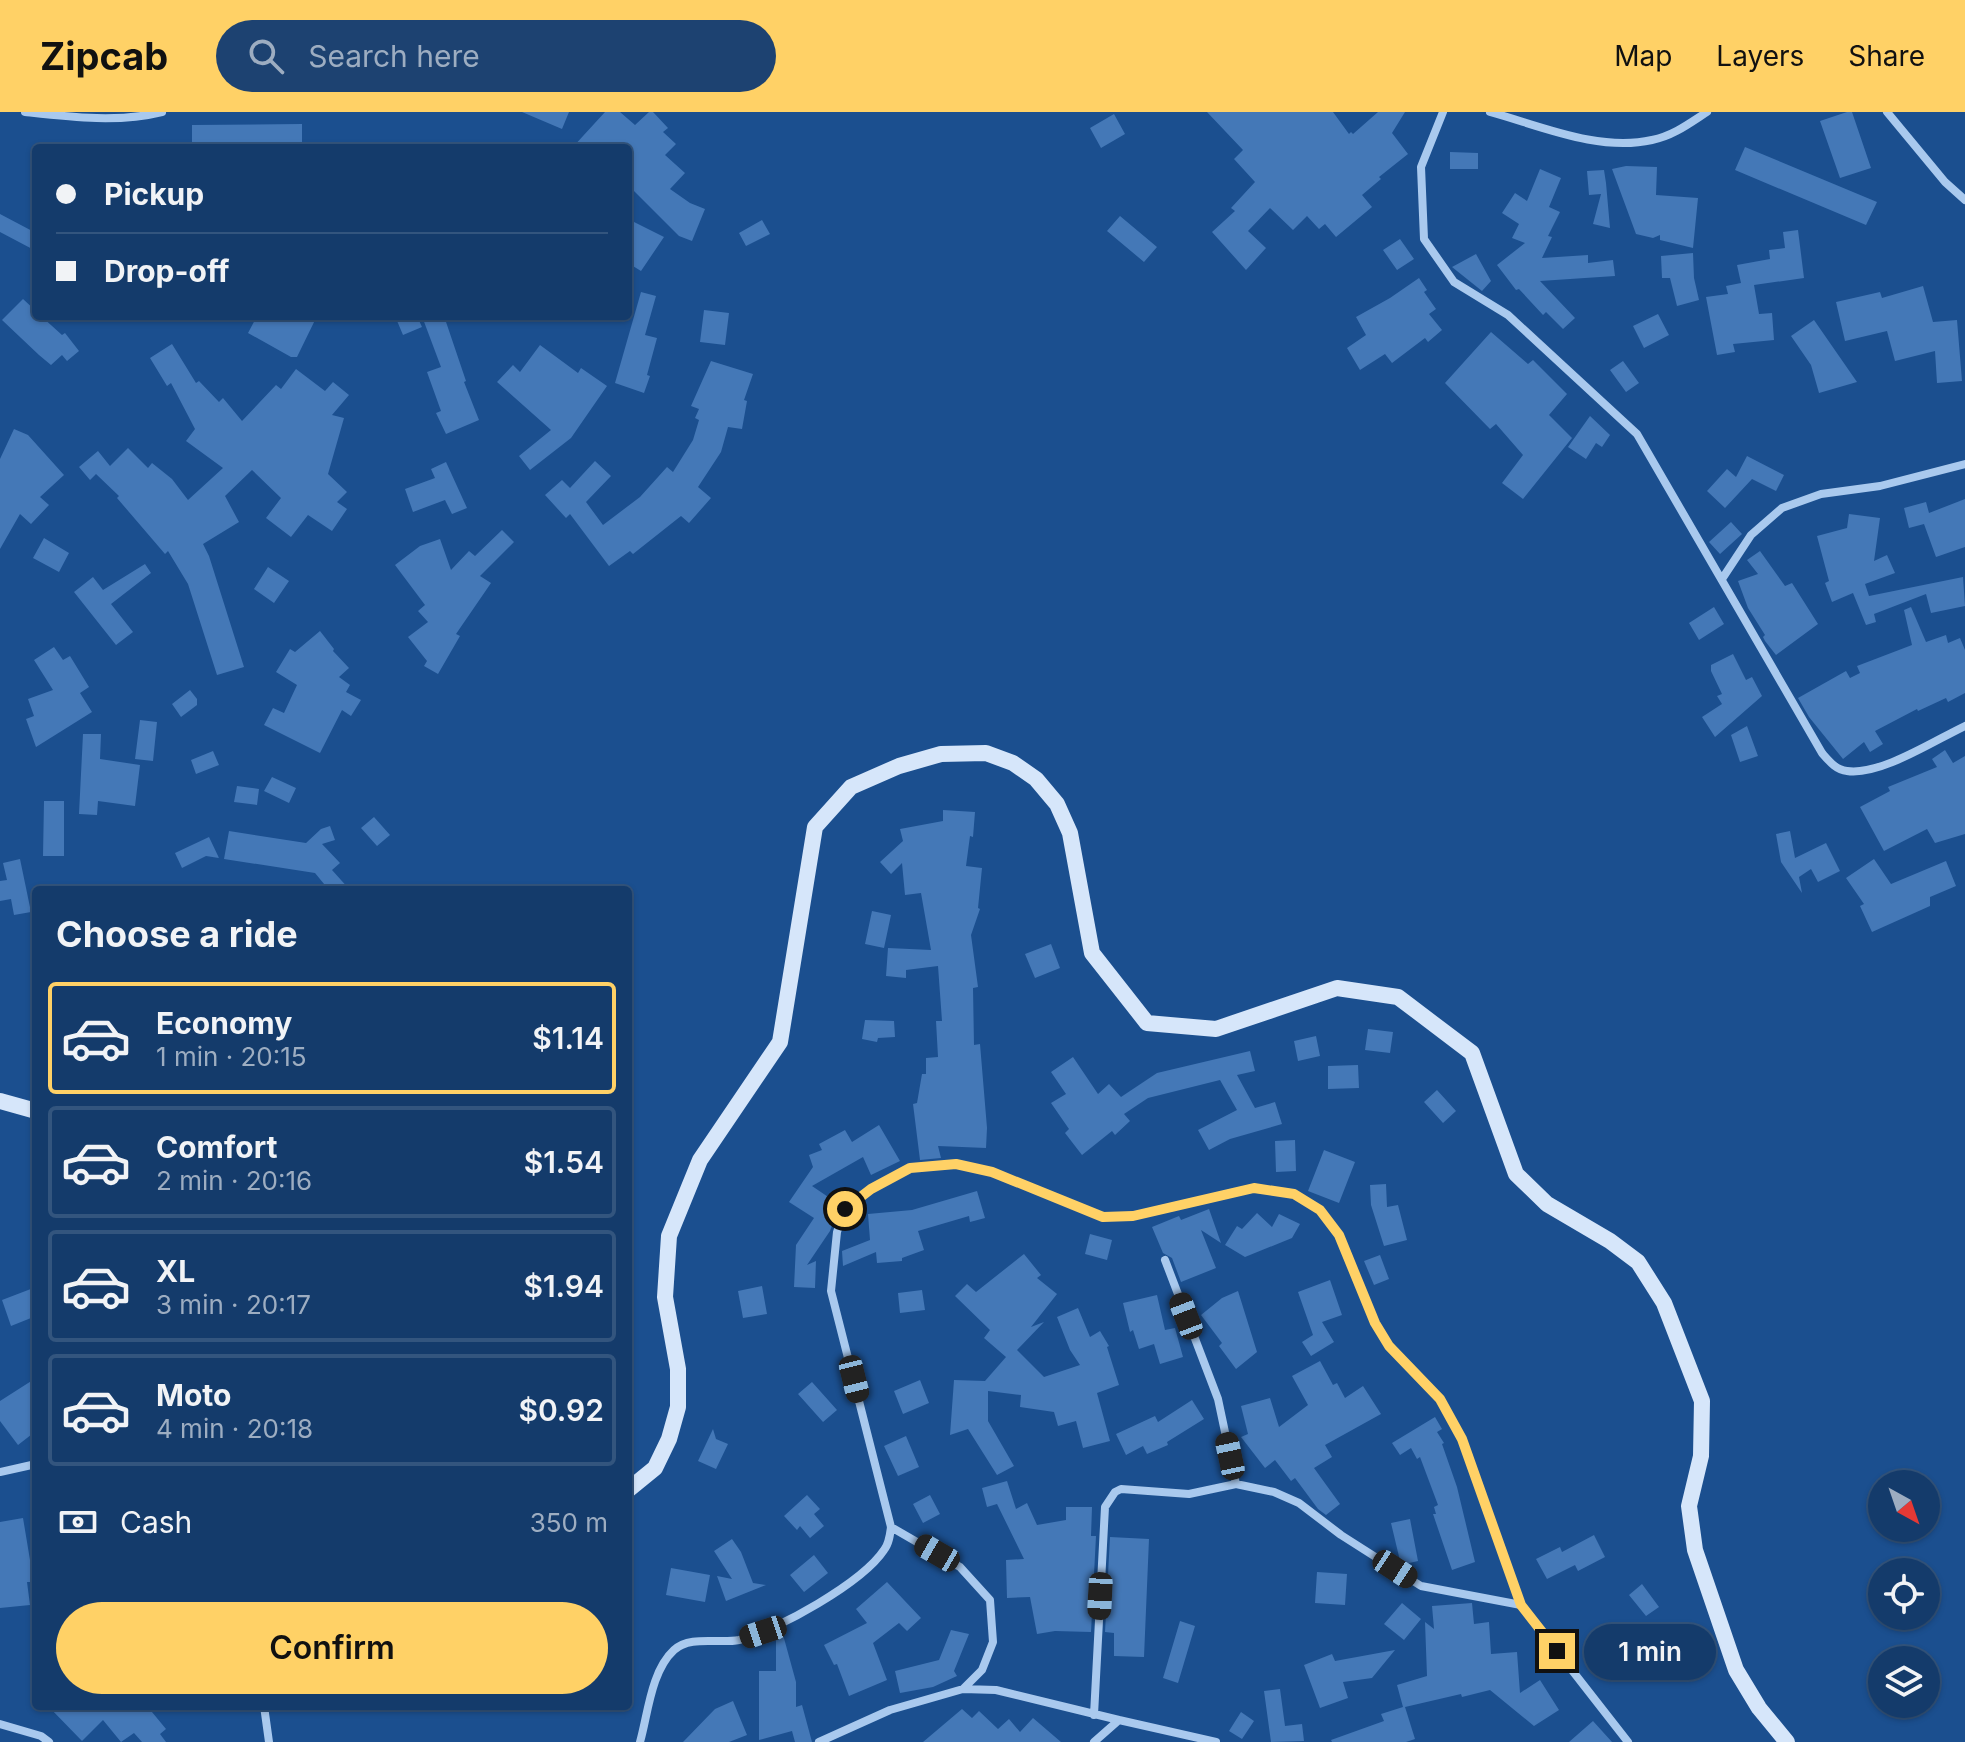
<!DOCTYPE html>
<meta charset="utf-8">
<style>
body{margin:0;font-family:Inter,sans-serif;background:#1d4271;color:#f1f3f6;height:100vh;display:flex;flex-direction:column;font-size:30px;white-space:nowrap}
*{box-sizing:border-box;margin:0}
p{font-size:26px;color:#9dadc1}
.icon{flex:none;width:44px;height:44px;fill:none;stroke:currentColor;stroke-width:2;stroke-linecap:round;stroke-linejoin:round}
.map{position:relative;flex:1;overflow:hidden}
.drawer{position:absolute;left:32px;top:774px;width:600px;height:824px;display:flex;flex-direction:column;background:#143b6b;border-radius:8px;box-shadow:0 2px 6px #0004,0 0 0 2px #33557e}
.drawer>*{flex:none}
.banner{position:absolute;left:32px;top:32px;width:600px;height:176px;border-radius:8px;box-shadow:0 2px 6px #0004,0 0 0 2px #33557e;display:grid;align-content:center;height:176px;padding:0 24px;background:#143b6b}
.needle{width:52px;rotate:140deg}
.fabs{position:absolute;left:1868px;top:1358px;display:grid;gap:16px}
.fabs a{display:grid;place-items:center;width:72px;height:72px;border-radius:50%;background:#143b6b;box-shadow:0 2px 6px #0004,0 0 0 2px #33557e;font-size:40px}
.end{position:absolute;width:36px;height:36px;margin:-18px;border:10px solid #ffd166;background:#111;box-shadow:0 0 0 4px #111}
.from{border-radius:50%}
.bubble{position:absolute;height:56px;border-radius:28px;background:#143b6b;box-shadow:0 2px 6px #0004,0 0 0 2px #33557e;font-size:26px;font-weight:600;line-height:56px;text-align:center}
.car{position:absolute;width:24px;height:48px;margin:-24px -12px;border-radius:10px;box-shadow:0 0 6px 2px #0007;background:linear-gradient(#222 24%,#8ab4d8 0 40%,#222 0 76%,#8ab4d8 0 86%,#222 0)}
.banner b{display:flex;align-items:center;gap:28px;height:76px;font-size:30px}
.banner b+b{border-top:2px solid #33557e}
.banner i{width:20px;height:20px;background:#f1f3f6}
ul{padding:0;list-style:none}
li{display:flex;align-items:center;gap:24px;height:112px;margin:0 16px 12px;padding:0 8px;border:4px solid #33557e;border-radius:8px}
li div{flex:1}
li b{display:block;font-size:30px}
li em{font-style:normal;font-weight:600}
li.current{border-color:#ffd166}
li>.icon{width:72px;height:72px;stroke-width:1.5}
h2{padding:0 24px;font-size:36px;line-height:96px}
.pay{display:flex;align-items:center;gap:20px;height:88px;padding:0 24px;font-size:30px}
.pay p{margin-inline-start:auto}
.primary-button{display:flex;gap:16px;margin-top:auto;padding:16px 24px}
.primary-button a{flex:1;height:92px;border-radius:48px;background:#ffd166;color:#111;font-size:32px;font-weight:600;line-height:92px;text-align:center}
header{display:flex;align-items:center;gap:48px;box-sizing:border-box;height:112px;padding:0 40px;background:#ffd166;color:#111}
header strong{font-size:38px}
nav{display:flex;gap:44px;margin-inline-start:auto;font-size:28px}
.search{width:560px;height:72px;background:#1d4271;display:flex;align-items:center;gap:20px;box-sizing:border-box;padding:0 28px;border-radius:44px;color:#9dadc1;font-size:30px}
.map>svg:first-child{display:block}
</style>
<header>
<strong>Zipcab</strong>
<div class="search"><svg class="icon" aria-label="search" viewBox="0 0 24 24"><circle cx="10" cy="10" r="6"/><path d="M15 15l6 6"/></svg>Search here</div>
<nav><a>Map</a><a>Layers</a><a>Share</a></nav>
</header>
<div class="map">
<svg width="1965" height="1630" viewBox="0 0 1965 1630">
<rect width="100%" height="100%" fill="#1b4f8f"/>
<path fill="#4478b7" d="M522 0H569L562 17Z
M605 0H620L635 13 649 0H653L668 16 663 20 676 32 665 43 685 61 670 77 690 91 705 97 692 129 679 124 628 73V36H572Z
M1207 0H1333L1349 22 1351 20 1353 22 1378 0H1405L1392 21 1408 42 1379 65 1381 67 1362 83 1372 95 1336 125 1325 112 1319 117 1307 104 1293 118 1270 96 1248 119 1266 136 1246 158 1212 120 1235 99 1231 96 1255 70 1234 47 1243 38Z
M1847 0H1852L1871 56 1840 66 1820 9Z
M1114 2 1125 22 1101 36 1090 16Z
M302 12V36H192V13Z
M1745 35 1877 90 1866 113 1735 58Z
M1450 40 1478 41V57H1450Z
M1626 54 1657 55 1656 83 1698 86 1693 136 1660 128V123L1653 126 1636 122 1612 57Z
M1540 57 1561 66 1549 95 1560 100 1548 124 1552 125 1542 146 1588 143V151L1613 148 1615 164 1540 169 1575 206 1563 217 1546 200 1543 203 1519 177 1516 178 1497 153 1525 131 1512 126 1519 112 1502 101 1515 81 1527 89Z
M1604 58 1606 71 1610 116 1593 112 1601 82 1589 83 1587 59Z
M0 102 36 121V139L0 120Z
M1120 104 1157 135 1144 150 1107 119Z
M628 107 664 125 641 159 628 151Z
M762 108 770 122 746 134 739 121Z
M1798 118 1804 166 1754 173 1759 202 1772 201 1774 228 1733 232 1735 240 1717 243 1706 185 1728 182 1726 174 1741 171 1737 153 1770 147 1769 138 1785 136 1783 120Z
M1400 127 1414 147 1397 158 1383 138Z
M1693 141 1694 166 1699 188 1677 194 1670 166H1662L1661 144Z
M1476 142 1491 169 1482 179 1452 155Z
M1419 166 1427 178 1424 180 1436 197 1429 202 1442 218 1428 230 1425 226 1392 251 1385 242 1360 258 1347 236 1366 223 1356 205 1390 186Z
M1923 174 1933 210 1957 208 1962 269 1937 271 1935 239 1895 249 1887 219 1845 229 1836 190 1880 180 1882 186Z
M641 180 656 184 645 223 657 226 647 263 650 264 644 281 615 271Z
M23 187 36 199V204H41L62 223 65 221 79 239 67 249 62 243 51 253 39 243 2 208Z
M704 198 729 201 725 233 700 230Z
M1658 202 1669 223 1644 236 1633 214Z
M257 204H317L297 245H291L248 221Z
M395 204H417L422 215 403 223Z
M433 204H444L466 269 464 270 479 308 446 322 436 301 441 299 427 260 441 255 423 207Z
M1814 208 1857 270 1819 281 1811 253 1791 224Z
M1491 220 1528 252 1533 248 1567 282 1549 303 1572 326 1523 387 1502 371 1523 343 1496 312 1490 317 1445 271Z
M172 232 196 271 199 269 219 290 223 286 242 309 276 273 281 277 296 257 325 279 333 270 349 283 332 303 344 306 328 362 347 380 337 390 347 397 332 419 308 403 291 425 266 406 281 386 252 358 225 384 239 410 203 432 209 444 244 555 217 563 188 472 168 439 165 442 117 386 119 384 96 362 90 368 79 355 98 339 110 354 128 336 148 356 152 351 172 367 188 388 223 356 186 329 195 317 171 271 167 274 150 246Z
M540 233 578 261 581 256 607 274 571 326 530 358 519 344 551 318 497 270 513 253 520 260Z
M711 249 753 262 744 288 747 289 742 317 728 315 721 340 698 375 711 386 689 411 681 404 633 442 630 439 609 454 570 402 566 406 545 383 562 368 570 376 595 349 611 364 586 390 603 413 640 385 667 355 673 360 693 328 699 308 695 306 699 297 691 294Z
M1623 249 1639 271 1626 280 1610 258Z
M1590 304 1610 323 1602 335 1596 331 1586 347 1568 335Z
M14 317 28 323 64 363 40 385 49 393 31 412 20 402 0 437V347Z
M1747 344 1784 363 1776 379 1752 367 1725 396 1707 379 1727 357 1736 365Z
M446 350 467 396 452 402 445 388 413 400 405 377 435 366 431 357Z
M1965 387V435L1936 445 1924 412 1909 416 1904 396 1926 390 1929 401Z
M1849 402 1880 406 1874 449 1887 443 1895 461 1865 472 1869 484 1963 465 1965 494 1931 501 1926 482 1874 502 1876 510 1866 513 1853 481 1832 490 1825 471 1829 469 1817 424 1847 416Z
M1731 410 1742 422 1720 442 1709 430Z
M502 418 514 430 480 464 491 471 456 522 460 524 438 562 424 554 427 549 408 525 428 510 418 499 425 493 395 453 420 434 440 427 451 458 469 439 475 444Z
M44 426 69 441 59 460 33 446Z
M1760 439 1785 474 1792 471 1818 512 1776 543 1765 529 1763 525 1765 523 1748 496 1738 469 1758 462 1747 448Z
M145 452 151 461 111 492 133 520 116 533 74 480 93 465 103 478Z
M268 455 289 469 274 491 254 477Z
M1714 495 1724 512 1699 528 1689 511Z
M1911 495 1926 530 1946 523 1948 531 1960 526 1965 538V581L1948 590 1946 586 1918 599 1917 597 1875 619 1883 632 1870 640 1864 630 1843 647 1809 605 1798 586 1846 559 1850 566 1860 561 1857 554 1912 533 1904 498Z
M320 519 334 537 333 539 349 556 339 565 350 573 346 580 361 588 351 604 342 598 320 641 264 613 273 596 284 601 297 573 276 560 290 537 295 540Z
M54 535 63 548 70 544 89 575 80 581 92 600 36 635 26 607 34 604 28 587 53 578 34 548Z
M1733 542 1746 568 1752 565 1762 584 1715 625 1702 605 1722 592 1717 584 1722 582 1711 559V553Z
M190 578 197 587V593L181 605 172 592Z
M140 608 157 610 153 649 135 647Z
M1747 614 1758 644 1740 650 1731 623Z
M83 622H101L100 647 140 653 135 694 98 689 97 703 79 702Z
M1945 638 1953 651 1965 644V722L1935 731 1927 717 1884 739 1860 695 1890 679 1888 675 1937 655 1932 647Z
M213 639 219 653 196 662 191 648Z
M272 665 296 676 289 691 264 679Z
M237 674 259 677 257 693 234 690Z
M44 689H64V744H43Z
M943 698 975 700 973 725 970 724 966 754 982 756 978 796 980 797 971 823 978 875 973 876 974 933 980 932 987 1016 986 1036 938 1034 941 1046 920 1048 913 992 917 991 922 962H926V946L938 945 936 909H942L938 854 906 858V866L886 864 888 836 931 838 921 781 905 783 902 751 891 762 880 750 903 729 900 717 943 709Z
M374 705 390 723 377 734 361 716Z
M330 714 335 728 322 732 340 751 332 758 350 778H329L315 761 224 747 229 719 306 731 321 717Z
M1790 719 1795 746 1826 731 1840 759 1818 770 1811 757 1799 765 1802 781 1781 750 1776 722Z
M209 725 219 746 206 744 182 756 175 741Z
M20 747 31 800 14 803 11 787 0 789V769L7 768 3 751Z
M1874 747 1891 772 1946 749 1956 774 1930 785V794L1872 820 1860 794 1864 792 1846 766Z
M872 799 891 803 884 836 865 832Z
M1051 832 1060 856 1035 866 1025 842Z
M865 908 894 909 895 925 878 926 877 930 862 927Z
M1368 917 1393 920 1390 941 1365 938Z
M1316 924 1320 944 1298 949 1294 929Z
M1250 939 1255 959 1237 963 1255 996 1275 990 1282 1012 1230 1027 1209 1038 1198 1018 1237 998 1220 968 1148 986 1124 1002 1130 1009 1115 1023 1112 1019 1082 1043 1065 1021 1069 1017 1051 991 1066 982 1051 960 1073 945 1098 982 1109 972 1121 985 1157 961Z
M1358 953 1359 976 1328 977V954Z
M1437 978 1456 999 1443 1011 1424 990Z
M879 1013 900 1049 871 1063 863 1045 812 1074 840 1093 830 1119 807 1153 816 1149 815 1176 794 1175 796 1133 814 1106 789 1090 813 1055 809 1043 822 1038 819 1032 845 1018 852 1030Z
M1295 1028 1296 1059 1276 1060 1275 1029Z
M1324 1038 1355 1050 1339 1091 1308 1079Z
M1386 1072 1387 1095 1398 1093 1407 1128 1384 1134 1371 1093 1370 1073Z
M977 1079 985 1106 970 1110 969 1104 918 1119 924 1138 902 1146V1149L877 1151 876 1140 843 1154 842 1139 870 1128 868 1102 912 1098Z
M1209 1097 1221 1131 1201 1118 1216 1156 1181 1170 1172 1146 1163 1141 1152 1115 1179 1104 1181 1108Z
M1257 1101 1272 1115 1279 1102 1300 1112 1292 1126 1245 1145 1225 1133 1237 1114 1242 1117Z
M1090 1122 1112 1128 1107 1148 1085 1142Z
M1024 1142 1041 1163 1037 1166 1057 1182 1031 1215 1044 1210 1017 1238 1044 1265 1080 1253 1070 1238 1057 1205 1078 1196 1090 1225 1100 1219 1109 1234 1107 1235 1119 1273 1097 1281 1110 1329 1083 1336 1076 1309 1058 1314 1054 1300 1020 1295 1021 1283 988 1279V1309L1014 1354 997 1363 968 1317 950 1323 954 1268 985 1269 1006 1245 984 1226 990 1218 955 1184 967 1172 976 1180Z
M1380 1143 1389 1167 1374 1173 1364 1149Z
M1330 1168 1342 1203 1322 1210 1334 1230 1311 1244 1302 1230 1313 1223 1298 1180Z
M762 1174 767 1202 743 1206 738 1179Z
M36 1175V1204L11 1214 2 1188Z
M922 1178 925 1198 900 1201 898 1181Z
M1238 1179 1257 1240 1236 1257 1219 1234 1222 1231 1201 1203 1222 1186Z
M1157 1183 1165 1218 1175 1216 1183 1245 1160 1252 1154 1232 1139 1237 1133 1218 1130 1220 1123 1191Z
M1320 1249 1333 1273 1337 1271 1345 1286 1363 1274 1381 1302 1325 1333 1332 1345 1314 1356 1340 1392 1326 1403 1318 1397 1295 1366 1291 1369 1275 1348 1265 1356 1241 1325 1248 1322 1241 1294 1270 1286 1279 1315 1308 1293 1292 1264Z
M36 1266V1319L18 1333 0 1309V1289Z
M920 1268 929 1291 903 1302 894 1279Z
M812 1270 837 1298 823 1310 798 1282Z
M1192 1288 1204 1307 1167 1330 1168 1333 1147 1342 1143 1334 1126 1343 1116 1322 1155 1304 1158 1310Z
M1435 1305 1442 1317 1437 1320 1444 1331 1442 1332 1457 1375 1475 1450 1452 1458 1433 1402H1436L1434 1395 1438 1393 1420 1345 1417 1347 1411 1336 1400 1343 1392 1331Z
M713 1317 716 1327 728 1332 716 1357 698 1349Z
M906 1324 919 1355 898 1364 884 1334Z
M1007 1369 1016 1397 1027 1391 1037 1413 1066 1408V1395H1092L1091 1424H1096L1091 1520 1055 1519 1037 1522 1030 1485 1007 1486 1006 1448 1024 1447 997 1392 987 1395 982 1376Z
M807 1383 820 1397 814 1402 824 1414 810 1426 800 1414 797 1418 784 1404Z
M930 1383 940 1402 923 1411 913 1392Z
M23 1406 30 1448 35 1447 36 1470H27L30 1493 0 1496V1410Z
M1410 1407 1418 1449 1401 1453 1391 1411Z
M1594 1423 1605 1445 1578 1459 1575 1453 1547 1467 1536 1447 1560 1435 1562 1440Z
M1110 1425 1149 1427 1144 1545 1114 1544V1521L1105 1520Z
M732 1427 741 1440 753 1471 766 1473 726 1489 717 1464 732 1467 714 1439Z
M814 1443 828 1461 804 1480 790 1463Z
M671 1456 710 1463 705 1490 666 1483Z
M1317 1460 1347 1462 1345 1493 1315 1491Z
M887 1470 921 1506 907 1519 899 1511 873 1531 887 1568 849 1584 837 1552 834 1553 824 1533 867 1511 856 1497Z
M1642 1472 1659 1495 1646 1504 1629 1483Z
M1402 1491 1421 1507 1404 1528 1384 1512Z
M1472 1491 1474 1512 1489 1510 1491 1542 1517 1540 1520 1581 1540 1568 1559 1598 1534 1614 1490 1578 1462 1585 1461 1582 1405 1595 1415 1627 1406 1630H1332L1331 1628 1384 1609 1381 1602 1403 1595 1397 1573 1427 1564 1425 1510 1434 1517 1432 1494Z
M1180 1509 1195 1514 1178 1571 1163 1566Z
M1640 1512 1651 1525 1603 1556 1597 1548Z
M951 1518 969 1522 954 1559 957 1564 933 1575 900 1581 895 1559 939 1548Z
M782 1519 796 1570V1595L802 1593 812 1630H795L792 1619 759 1628V1559H776V1522Z
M1395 1538 1372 1566 1343 1570 1348 1586 1320 1596 1304 1553 1332 1542 1335 1549Z
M1280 1577 1285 1614 1302 1612 1304 1629 1271 1630 1264 1579Z
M733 1589 747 1623 729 1630H683L715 1597Z
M48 1594H147L166 1617 160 1622 166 1630H142L134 1621 121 1630 103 1608 82 1629Z
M962 1597 972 1606 979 1599 998 1617 1009 1607 1020 1620 1033 1606 1061 1630H923Z
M1241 1600 1254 1609 1242 1627 1229 1619Z
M1593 1609 1612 1630H1569Z"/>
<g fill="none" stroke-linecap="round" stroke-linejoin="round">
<path stroke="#a9c9ee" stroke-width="8" d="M25 0C70 5 118 11 162 0
M1443 0 1421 55 1424 127 1454 170 1508 203 1637 322 1822 641C1829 649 1836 658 1847 659 1880 664 1935 628 1965 614
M1490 0C1541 14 1599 40 1652 28 1673 24 1690 11 1707 0
M1887 0 1945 70 1965 88
M1722 467 1751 423 1782 396 1821 382 1880 374 1965 352
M1165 1148 1218 1287 1236 1372
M0 1360 36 1352
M891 1415 960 1455 990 1488 993 1530 982 1558 963 1577
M264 1594 269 1630
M1094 1603 1105 1395 1115 1380 1121 1377 1189 1382 1236 1372 1274 1380 1299 1391 1341 1423 1421 1474 1521 1493
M0 1612 41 1624 49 1630
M640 1630C648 1602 651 1559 674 1538 690 1523 719 1532 739 1528 777 1519 863 1470 884 1438 889 1432 890 1423 891 1415L831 1179 837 1120 845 1097 871 1077 910 1056 956 1052 992 1060 1103 1105 1133 1104 1254 1076 1294 1082 1320 1098 1339 1123 1375 1211 1389 1234 1440 1287 1462 1327 1521 1493 1628 1630
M819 1630 890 1598 963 1577 996 1578 1119 1608
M1094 1630 1119 1608 1216 1630"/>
<path stroke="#d6e6fa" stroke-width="16" d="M0 989 36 999
M628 1378 655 1356 669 1327 678 1295V1257L665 1185 669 1124 700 1048 780 930 815 715 851 675 899 654 941 642 986 641 1013 651 1036 667 1057 692 1070 721 1092 841 1147 911 1216 917 1337 876 1398 885 1472 941 1516 1062 1547 1092 1610 1129 1638 1150 1664 1191 1702 1289 1701 1344 1689 1394 1695 1438 1736 1558 1759 1596 1787 1630"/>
</g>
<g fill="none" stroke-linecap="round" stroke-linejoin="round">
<path stroke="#ffd166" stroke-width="10" d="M845 1097 871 1077 910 1056 956 1052 992 1060 1103 1105 1133 1104 1254 1076 1294 1082 1320 1098 1339 1123 1375 1211 1389 1234 1440 1287 1462 1327 1521 1493 1557 1539"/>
</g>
</svg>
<div class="fabs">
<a><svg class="needle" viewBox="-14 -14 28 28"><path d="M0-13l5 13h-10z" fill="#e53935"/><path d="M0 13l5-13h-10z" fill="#9dadc1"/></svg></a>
<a><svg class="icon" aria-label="locate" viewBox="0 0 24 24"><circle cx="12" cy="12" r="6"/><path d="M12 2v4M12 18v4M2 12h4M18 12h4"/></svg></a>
<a><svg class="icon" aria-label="layers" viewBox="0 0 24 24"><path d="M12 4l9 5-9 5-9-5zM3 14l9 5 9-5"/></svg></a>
</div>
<i class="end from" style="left:845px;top:1097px"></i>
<i class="end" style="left:1557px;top:1539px"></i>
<div class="bubble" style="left:1584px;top:1512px;width:132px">1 min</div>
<i class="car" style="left:1186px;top:1204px;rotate:339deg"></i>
<i class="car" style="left:854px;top:1267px;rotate:166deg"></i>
<i class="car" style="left:1230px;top:1344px;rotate:348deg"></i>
<i class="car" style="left:937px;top:1441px;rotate:300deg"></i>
<i class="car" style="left:1395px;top:1457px;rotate:123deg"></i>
<i class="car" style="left:1100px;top:1484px;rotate:183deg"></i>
<i class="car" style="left:763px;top:1520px;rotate:252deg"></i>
<div class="banner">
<b><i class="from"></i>Pickup</b>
<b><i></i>Drop-off</b>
</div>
<section class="drawer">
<h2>Choose a ride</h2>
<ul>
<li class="current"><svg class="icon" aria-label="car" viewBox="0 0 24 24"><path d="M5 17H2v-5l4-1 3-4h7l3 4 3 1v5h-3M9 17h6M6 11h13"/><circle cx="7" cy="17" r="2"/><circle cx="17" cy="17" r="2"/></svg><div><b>Economy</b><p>1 min · 20:15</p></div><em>$1.14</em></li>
<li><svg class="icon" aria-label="car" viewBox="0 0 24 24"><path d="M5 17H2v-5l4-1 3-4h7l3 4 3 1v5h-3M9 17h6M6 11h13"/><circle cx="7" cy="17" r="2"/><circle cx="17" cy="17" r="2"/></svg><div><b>Comfort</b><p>2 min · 20:16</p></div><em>$1.54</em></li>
<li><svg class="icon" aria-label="car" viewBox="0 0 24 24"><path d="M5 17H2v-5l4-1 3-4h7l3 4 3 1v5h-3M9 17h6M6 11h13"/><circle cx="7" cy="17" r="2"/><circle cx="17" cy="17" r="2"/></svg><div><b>XL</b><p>3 min · 20:17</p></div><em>$1.94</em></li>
<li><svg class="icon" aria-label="car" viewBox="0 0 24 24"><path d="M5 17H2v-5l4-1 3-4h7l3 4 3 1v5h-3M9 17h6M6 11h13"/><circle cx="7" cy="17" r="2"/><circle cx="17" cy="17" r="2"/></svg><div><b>Moto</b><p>4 min · 20:18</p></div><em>$0.92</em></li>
</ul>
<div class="pay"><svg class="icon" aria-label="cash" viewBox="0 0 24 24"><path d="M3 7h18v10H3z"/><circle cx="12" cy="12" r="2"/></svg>Cash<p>350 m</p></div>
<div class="primary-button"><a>Confirm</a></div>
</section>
</div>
